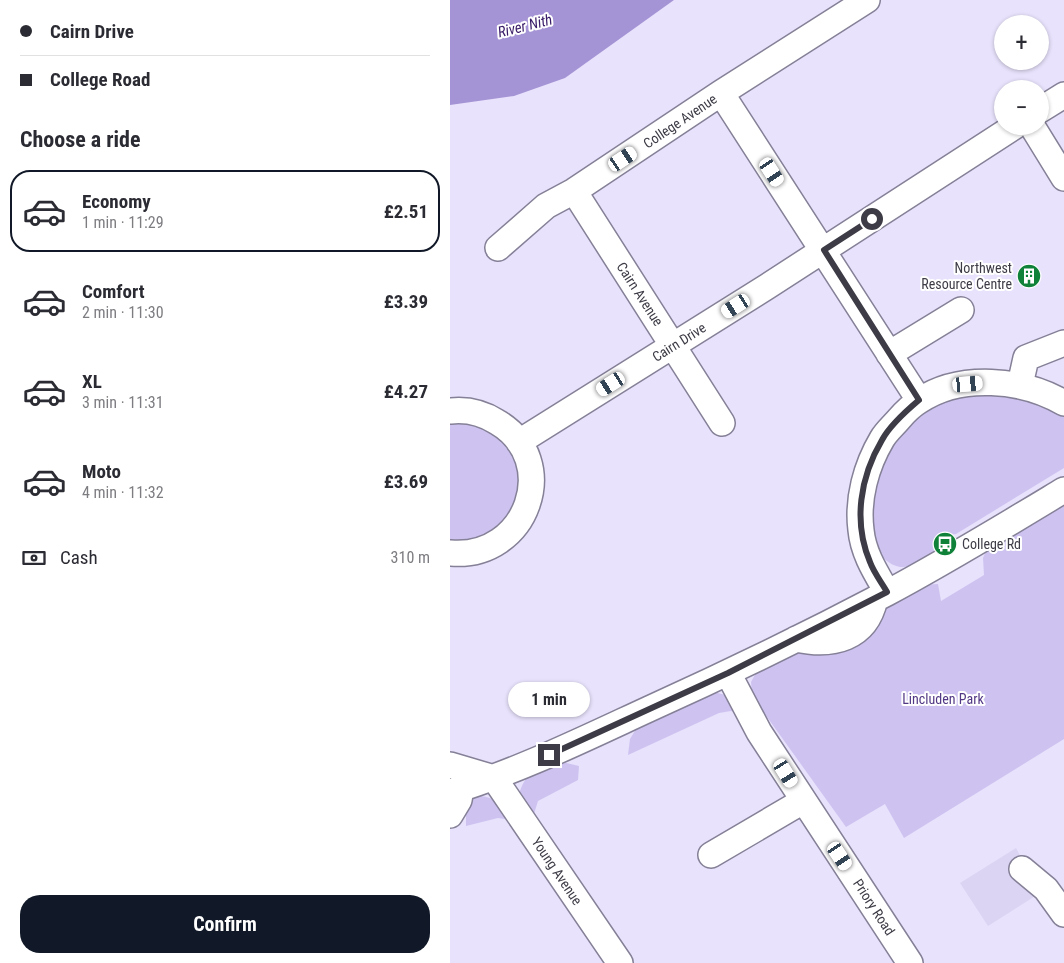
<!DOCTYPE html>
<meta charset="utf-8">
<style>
body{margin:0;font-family:"Roboto Condensed",sans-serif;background:#f2f2f3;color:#2b2b33;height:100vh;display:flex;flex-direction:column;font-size:19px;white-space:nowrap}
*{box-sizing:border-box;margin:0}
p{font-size:16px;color:#7c7c81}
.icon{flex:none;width:28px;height:28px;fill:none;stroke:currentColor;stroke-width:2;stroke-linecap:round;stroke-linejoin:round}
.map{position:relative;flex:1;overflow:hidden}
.sheet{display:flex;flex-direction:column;background:#fff;width:450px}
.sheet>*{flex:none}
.hud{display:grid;align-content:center;height:110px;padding:0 20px;background:#fff}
.tools{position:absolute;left:544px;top:15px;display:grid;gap:10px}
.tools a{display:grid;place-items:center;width:55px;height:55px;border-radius:50%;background:#fff;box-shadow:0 1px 4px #0004;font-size:25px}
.end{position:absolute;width:22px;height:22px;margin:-11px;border:6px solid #3d3b45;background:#fff;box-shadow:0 0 0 2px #fff}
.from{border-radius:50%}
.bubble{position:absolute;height:35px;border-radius:18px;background:#fff;box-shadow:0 1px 4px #0004;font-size:16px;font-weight:700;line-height:35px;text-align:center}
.car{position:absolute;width:15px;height:30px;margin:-15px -8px;border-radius:6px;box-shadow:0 0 4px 1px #0007;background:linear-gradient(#fff 24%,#345 0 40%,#fff 0 76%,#345 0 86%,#fff 0)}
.hud b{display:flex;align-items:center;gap:18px;height:48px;font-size:19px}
.hud b+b{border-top:1px solid #e1e1e2}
.hud i{width:12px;height:12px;background:#2b2b33}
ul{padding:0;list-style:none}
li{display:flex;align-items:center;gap:15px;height:82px;margin:0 10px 8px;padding:0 10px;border:2px solid transparent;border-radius:20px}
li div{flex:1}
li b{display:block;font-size:19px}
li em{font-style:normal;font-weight:700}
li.selected{border-color:#111827}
li>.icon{width:45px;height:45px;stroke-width:1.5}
h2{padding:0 20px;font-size:22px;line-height:60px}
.pay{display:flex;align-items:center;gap:12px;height:55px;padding:0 20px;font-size:19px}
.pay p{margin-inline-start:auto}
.primary-button{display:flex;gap:10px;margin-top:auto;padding:10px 20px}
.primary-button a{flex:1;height:58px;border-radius:20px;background:#111827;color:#fff;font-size:20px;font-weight:700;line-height:58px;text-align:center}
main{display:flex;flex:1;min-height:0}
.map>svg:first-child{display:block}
</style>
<main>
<section class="sheet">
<div class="hud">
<b><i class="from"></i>Cairn Drive</b>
<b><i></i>College Road</b>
</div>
<h2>Choose a ride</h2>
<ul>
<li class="selected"><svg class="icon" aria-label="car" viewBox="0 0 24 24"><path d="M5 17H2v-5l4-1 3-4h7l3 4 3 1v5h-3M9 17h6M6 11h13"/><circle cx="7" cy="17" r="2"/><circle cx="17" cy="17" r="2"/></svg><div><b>Economy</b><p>1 min · 11:29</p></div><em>£2.51</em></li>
<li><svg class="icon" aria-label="car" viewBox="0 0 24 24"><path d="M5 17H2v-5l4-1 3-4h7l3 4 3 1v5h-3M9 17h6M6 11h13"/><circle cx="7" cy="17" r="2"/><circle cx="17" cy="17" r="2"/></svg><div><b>Comfort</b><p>2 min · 11:30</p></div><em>£3.39</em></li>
<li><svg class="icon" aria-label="car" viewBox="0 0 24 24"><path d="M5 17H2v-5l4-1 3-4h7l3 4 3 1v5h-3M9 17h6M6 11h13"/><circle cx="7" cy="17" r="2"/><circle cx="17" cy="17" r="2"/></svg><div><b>XL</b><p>3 min · 11:31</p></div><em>£4.27</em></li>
<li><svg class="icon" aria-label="car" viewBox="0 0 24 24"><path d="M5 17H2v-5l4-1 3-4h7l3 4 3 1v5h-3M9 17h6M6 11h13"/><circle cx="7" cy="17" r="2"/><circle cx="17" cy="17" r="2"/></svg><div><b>Moto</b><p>4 min · 11:32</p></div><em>£3.69</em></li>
</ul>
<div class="pay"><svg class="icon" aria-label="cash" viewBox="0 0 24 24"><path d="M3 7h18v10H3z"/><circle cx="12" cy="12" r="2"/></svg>Cash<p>310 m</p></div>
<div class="primary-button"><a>Confirm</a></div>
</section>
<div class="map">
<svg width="614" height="963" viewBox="0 0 614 963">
<rect width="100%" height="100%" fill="#e8e2fc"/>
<path fill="#dbd4f3" d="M566 848 590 893 538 926 510 883Z"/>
<path fill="#cec3f0" d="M555 392 604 409 614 417V468L506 534 500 535 485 546 486 549C476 557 466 567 453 567 444 568 429 557 426 548 421 534 420 498 424 484 433 455 458 421 485 407 510 393 527 394 555 392Z
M9 416 61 442 74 479 62 517 31 541 0 543V418Z
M614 500V739L454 838 435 804 396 827 302 696 301 682 307 671 435 604 467 585 488 584 491 601 534 575 533 558 539 543Z
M257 692C277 693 280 696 290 713L281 711 269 713 178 755 180 739 189 724Z
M108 761 129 766 128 780 88 801 83 817 68 799C74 772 84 771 108 761Z
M25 795C48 798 49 802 62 820L48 818 16 826V799Z"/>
<path fill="#a594d5" d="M0 0H224L115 78 64 96 0 105Z"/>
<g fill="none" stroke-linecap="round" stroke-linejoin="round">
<g stroke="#858097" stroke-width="28">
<path id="minor" d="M271 93 469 400
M590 110 614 95
M582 126 614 178
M124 191 272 423
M48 248 96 206 124 191 271 93 417 0
M439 354 511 310
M570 385 576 358 614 343
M0 411C17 409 33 413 47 422 112 460 78 560 0 553
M69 442 318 286 565 126
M437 592C426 573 413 553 411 530 407 499 416 466 432 439 436 432 444 425 449 419 455 412 461 406 469 401 510 373 573 379 614 403
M346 639C383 647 416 639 425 599
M278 673 309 732 460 963
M0 765 44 778
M44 778 170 963
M0 792C69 771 134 739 199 709 279 673 359 634 437 593 497 561 556 525 614 490
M0 815 9 800 11 789
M261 855 353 801
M572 869 596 889 614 914"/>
</g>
<use href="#minor" stroke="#fff" stroke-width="25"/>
</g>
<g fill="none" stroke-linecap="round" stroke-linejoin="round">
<path stroke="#3d3b45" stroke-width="6" d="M99 755 278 673 437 592C432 583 424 573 420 562 403 522 410 477 432 440 440 425 456 411 469 400L374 250 422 219"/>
</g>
<defs>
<g id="building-disc" transform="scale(1.25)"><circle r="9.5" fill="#108139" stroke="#fff"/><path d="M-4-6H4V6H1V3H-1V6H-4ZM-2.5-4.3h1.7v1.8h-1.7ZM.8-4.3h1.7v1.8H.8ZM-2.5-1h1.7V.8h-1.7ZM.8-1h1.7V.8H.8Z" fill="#fff"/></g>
<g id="bus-disc" transform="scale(1.25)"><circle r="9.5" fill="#108139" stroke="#fff"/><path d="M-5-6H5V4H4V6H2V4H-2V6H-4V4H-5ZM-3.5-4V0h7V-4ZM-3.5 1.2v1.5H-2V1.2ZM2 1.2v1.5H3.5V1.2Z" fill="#fff"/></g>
</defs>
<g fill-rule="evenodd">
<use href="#building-disc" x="579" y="276"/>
<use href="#bus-disc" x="495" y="544"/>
</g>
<g text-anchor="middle" stroke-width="4" stroke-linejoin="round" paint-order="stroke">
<g font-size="14" fill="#3d3b45" stroke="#fff">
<text transform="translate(230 121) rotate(-34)" y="5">College Avenue</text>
<text transform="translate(190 294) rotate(57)" y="5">Cairn Avenue</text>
<text transform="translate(229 342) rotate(-32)" y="5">Cairn Drive</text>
<text transform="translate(107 871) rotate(56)" y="5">Young Avenue</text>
<text transform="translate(424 907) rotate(57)" y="5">Priory Road</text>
</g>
<g font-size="14" fill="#3d3b45" stroke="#fff" text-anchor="end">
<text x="562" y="273">Northwest<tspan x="562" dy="16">Resource Centre</tspan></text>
<text x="512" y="549" text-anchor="start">College Rd</text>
</g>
<g font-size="14" fill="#513784" stroke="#fff">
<text x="493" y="704">Lincluden Park</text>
</g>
<g font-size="15" font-style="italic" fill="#381b67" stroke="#fff">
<text transform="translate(75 26) rotate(-14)" y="5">River Nith</text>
</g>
</g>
</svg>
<div class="tools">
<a>+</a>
<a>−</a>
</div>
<i class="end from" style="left:422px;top:219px"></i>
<i class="end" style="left:99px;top:755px"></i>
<div class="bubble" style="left:58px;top:682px;width:82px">1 min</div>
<i class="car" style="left:173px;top:159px;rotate:56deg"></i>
<i class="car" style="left:322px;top:172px;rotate:147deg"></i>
<i class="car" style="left:286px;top:306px;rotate:238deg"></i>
<i class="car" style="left:161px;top:384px;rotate:238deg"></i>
<i class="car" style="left:518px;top:384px;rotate:85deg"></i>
<i class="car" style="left:336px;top:773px;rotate:148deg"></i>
<i class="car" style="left:390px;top:856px;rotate:146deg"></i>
</div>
</main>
